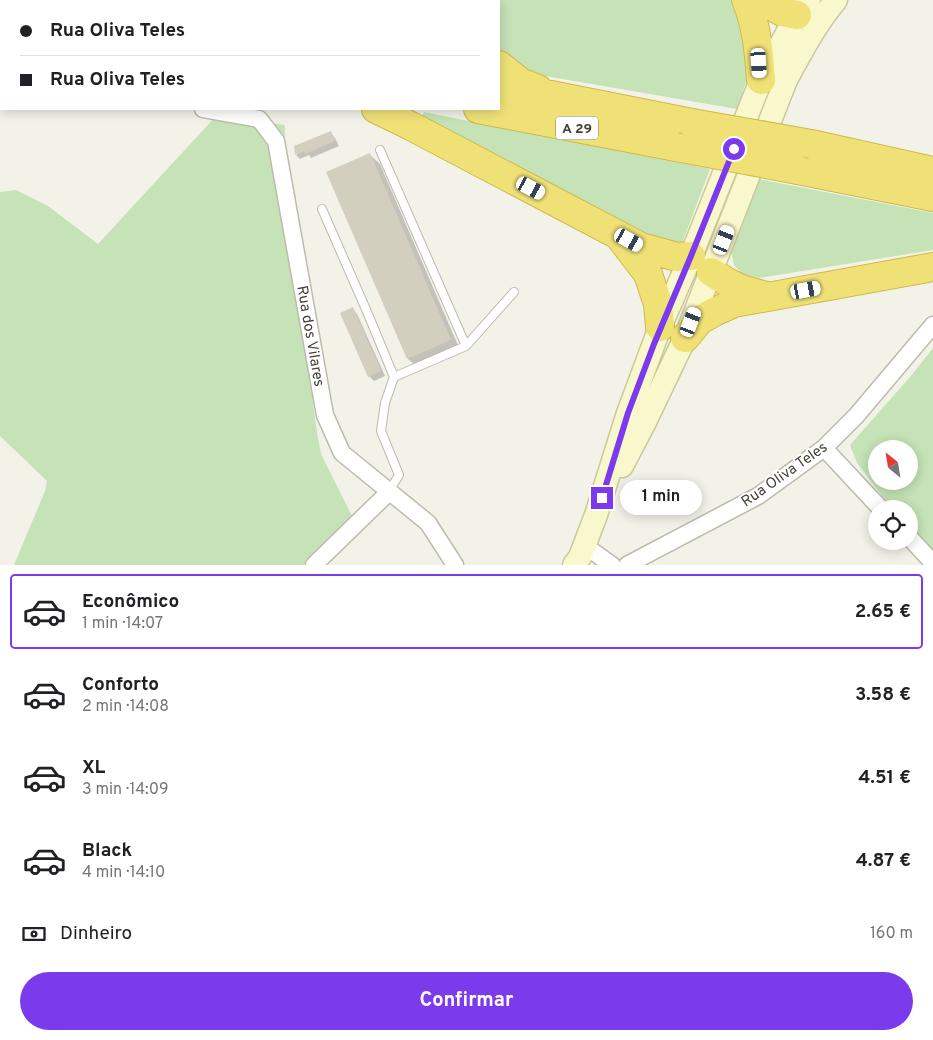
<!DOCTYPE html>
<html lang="pt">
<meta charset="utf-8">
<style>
body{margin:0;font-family:Overpass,sans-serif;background:#f2f2f2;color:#202124;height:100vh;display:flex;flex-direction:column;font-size:19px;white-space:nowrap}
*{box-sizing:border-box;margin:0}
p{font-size:16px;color:#757577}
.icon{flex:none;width:28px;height:28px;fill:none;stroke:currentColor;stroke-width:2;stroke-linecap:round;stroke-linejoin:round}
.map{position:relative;height:565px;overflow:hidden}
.sheet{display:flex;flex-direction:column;background:#fff;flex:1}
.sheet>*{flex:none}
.hud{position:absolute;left:0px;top:0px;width:500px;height:110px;box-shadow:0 2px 12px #0003;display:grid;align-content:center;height:110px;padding:0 20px;background:#fff}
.needle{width:32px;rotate:330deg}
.tools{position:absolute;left:868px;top:440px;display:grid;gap:10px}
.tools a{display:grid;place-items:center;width:50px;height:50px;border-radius:50%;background:#fff;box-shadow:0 2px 12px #0003;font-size:25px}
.end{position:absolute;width:22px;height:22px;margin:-11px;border:6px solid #7c3aed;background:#fff;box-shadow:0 0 0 2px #fff}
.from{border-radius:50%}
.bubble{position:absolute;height:35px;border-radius:18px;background:#fff;box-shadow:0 2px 12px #0003;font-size:16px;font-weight:700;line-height:35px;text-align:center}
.car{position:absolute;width:15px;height:30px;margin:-15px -8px;border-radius:6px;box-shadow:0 0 4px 1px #0007;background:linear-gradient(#fff 24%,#345 0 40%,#fff 0 76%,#345 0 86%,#fff 0)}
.hud b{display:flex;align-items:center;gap:18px;height:48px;font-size:19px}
.hud b+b{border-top:1px solid #e0e0e0}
.hud i{width:12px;height:12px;background:#202124}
ul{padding:9px 0 0;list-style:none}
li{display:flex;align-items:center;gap:15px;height:75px;margin:0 10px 8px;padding:0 10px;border:2px solid transparent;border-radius:5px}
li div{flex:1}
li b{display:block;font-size:19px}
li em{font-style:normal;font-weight:700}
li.on{border-color:#7c3aed}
li>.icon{width:45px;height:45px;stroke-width:1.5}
.pay{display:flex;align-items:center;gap:12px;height:55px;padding:0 20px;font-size:19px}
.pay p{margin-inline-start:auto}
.action{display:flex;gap:10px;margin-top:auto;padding:10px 20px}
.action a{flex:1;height:58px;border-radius:30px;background:#7c3aed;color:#fff;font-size:20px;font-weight:700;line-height:58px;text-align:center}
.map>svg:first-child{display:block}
</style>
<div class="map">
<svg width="933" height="565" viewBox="0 0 933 565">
<rect width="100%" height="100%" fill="#f3f2e9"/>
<path fill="#c5e3b6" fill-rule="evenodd" d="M480 0H732L735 4 749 55 747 79 737 109 545 76C527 70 510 67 499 49V1H480Z
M424 112 710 169 681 246 661 245 419 122Z
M217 115 285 125 284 160 296 298 305 344 317 432 321 454 352 516 338 542 314 565H14L45 491 47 481 0 436V192L16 190 48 206 98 244Z
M758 179 933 213V250L759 278 742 274 734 265 731 251Z
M933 348V559L909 530V509H892L857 463 850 445 910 377ZM876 449H909V481H876Z"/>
<path fill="#0003" d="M330 133 335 138 339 146 311 158 309 155 300 159 296 155Z
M370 155 380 164 460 350 418 368 408 359 328 173Z
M352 309 357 314 385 376 374 381 369 376Z"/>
<path fill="#d3cfbf" d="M331 131 335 141 305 154 304 151 295 155 294 146Z
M370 153 451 340 407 359 326 172Z
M353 307 381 371 368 377 340 313Z"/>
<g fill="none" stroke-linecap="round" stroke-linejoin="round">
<g stroke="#bdbbac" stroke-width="10">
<path id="service" d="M380 150 466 346
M322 209 368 314 394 377 385 403 381 431 399 475 389 491
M394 377 466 346 514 292"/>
</g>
<g stroke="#bdbbac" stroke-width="19">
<path id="minor" d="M0 65 1 66
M203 109 259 119 276 141 325 415 342 453 428 523 455 565
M824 448 881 509
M909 537 933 563
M584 547C595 551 602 559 612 565
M314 565 389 492
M627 565 758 496 824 448 856 416 933 325"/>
</g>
<g stroke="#cbc89b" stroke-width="25">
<path id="secondary" d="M622 466 644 424 685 338 786 80C801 52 816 24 836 0
M574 565 580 557 596 515 628 413 660 327 691 256 761 80 797 15 809 0"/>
</g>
<g stroke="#ceb947" stroke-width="30">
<path id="motorway" d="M38 0 43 1
M746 0C757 26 759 53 761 80
M762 0 782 12 797 15
M305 1 309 0
M464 1 465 0
M0 20H1
M499 65 520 82 538 89
M499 90 551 95 692 123
M376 109 411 126 641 247 677 257 691 256
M478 109 676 147
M811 144 933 171
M798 170 933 197
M619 236 648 274 658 304 660 327
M711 272 729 283 741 289 766 296
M685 338 700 320 714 312 734 303 933 267"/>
</g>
<use href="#service" stroke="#fff" stroke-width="8"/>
<use href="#minor" stroke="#fff" stroke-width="16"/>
<use href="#secondary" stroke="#f9f8cc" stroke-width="22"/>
<use href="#motorway" stroke="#f0e177" stroke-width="28"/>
<g stroke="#ceb947" stroke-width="30" stroke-linecap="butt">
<path id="motorway-bridge" d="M692 123 811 144
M676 147 798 170"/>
</g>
<use href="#motorway-bridge" stroke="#f0e177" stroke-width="28"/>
</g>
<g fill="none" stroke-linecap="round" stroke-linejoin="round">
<path stroke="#7c3aed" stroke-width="6" d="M602 498 628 413 654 344 691 256 734 149"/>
</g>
<g text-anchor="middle" stroke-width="4" stroke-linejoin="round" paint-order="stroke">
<rect fill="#fff" stroke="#7d7b74" stroke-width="1" x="556" y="116.5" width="42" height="23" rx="4"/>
<g font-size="14" font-weight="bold" fill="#454338">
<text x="577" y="133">A 29</text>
</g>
<g font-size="15" fill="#454338" stroke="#fff">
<text transform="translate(311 336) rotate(80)" y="5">Rua dos Vilares</text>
<text transform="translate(784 474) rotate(-35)" y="5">Rua Oliva Teles</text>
</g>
</g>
</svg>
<div class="tools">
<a><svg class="needle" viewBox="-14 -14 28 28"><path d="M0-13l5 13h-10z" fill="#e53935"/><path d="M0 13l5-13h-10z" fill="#757577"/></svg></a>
<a><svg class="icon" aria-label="locate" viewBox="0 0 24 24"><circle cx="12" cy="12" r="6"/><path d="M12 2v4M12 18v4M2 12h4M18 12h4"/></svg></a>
</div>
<i class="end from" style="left:734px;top:149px"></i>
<i class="end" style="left:602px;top:498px"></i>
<div class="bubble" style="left:620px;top:480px;width:82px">1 min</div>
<i class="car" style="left:759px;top:63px;rotate:176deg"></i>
<i class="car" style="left:531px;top:188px;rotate:118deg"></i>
<i class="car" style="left:629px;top:240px;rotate:119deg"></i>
<i class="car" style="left:724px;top:240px;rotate:22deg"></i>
<i class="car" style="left:806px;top:290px;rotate:80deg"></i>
<i class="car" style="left:691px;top:322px;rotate:21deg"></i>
<div class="hud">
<b><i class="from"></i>Rua Oliva Teles</b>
<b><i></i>Rua Oliva Teles</b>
</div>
</div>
<section class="sheet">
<ul>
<li class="on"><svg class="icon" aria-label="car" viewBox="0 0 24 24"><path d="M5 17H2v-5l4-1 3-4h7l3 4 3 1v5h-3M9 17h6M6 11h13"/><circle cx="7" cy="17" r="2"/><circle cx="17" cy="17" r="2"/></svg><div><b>Econômico</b><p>1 min · 14:07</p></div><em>2.65 €</em></li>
<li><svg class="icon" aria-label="car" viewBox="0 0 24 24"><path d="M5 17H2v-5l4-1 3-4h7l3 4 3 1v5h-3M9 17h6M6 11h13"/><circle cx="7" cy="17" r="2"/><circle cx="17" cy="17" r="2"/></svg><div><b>Conforto</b><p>2 min · 14:08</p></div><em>3.58 €</em></li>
<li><svg class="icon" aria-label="car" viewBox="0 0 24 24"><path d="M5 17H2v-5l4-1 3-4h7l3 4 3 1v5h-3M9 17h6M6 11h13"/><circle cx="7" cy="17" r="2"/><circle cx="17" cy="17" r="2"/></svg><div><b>XL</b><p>3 min · 14:09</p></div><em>4.51 €</em></li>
<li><svg class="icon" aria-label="car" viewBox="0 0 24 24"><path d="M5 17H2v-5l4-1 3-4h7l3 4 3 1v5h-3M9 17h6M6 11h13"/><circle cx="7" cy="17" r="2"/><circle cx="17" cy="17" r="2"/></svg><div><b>Black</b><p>4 min · 14:10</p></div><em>4.87 €</em></li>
</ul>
<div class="pay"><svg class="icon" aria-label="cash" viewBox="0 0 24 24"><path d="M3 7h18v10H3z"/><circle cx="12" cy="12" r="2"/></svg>Dinheiro<p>160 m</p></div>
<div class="action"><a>Confirmar</a></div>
</section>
